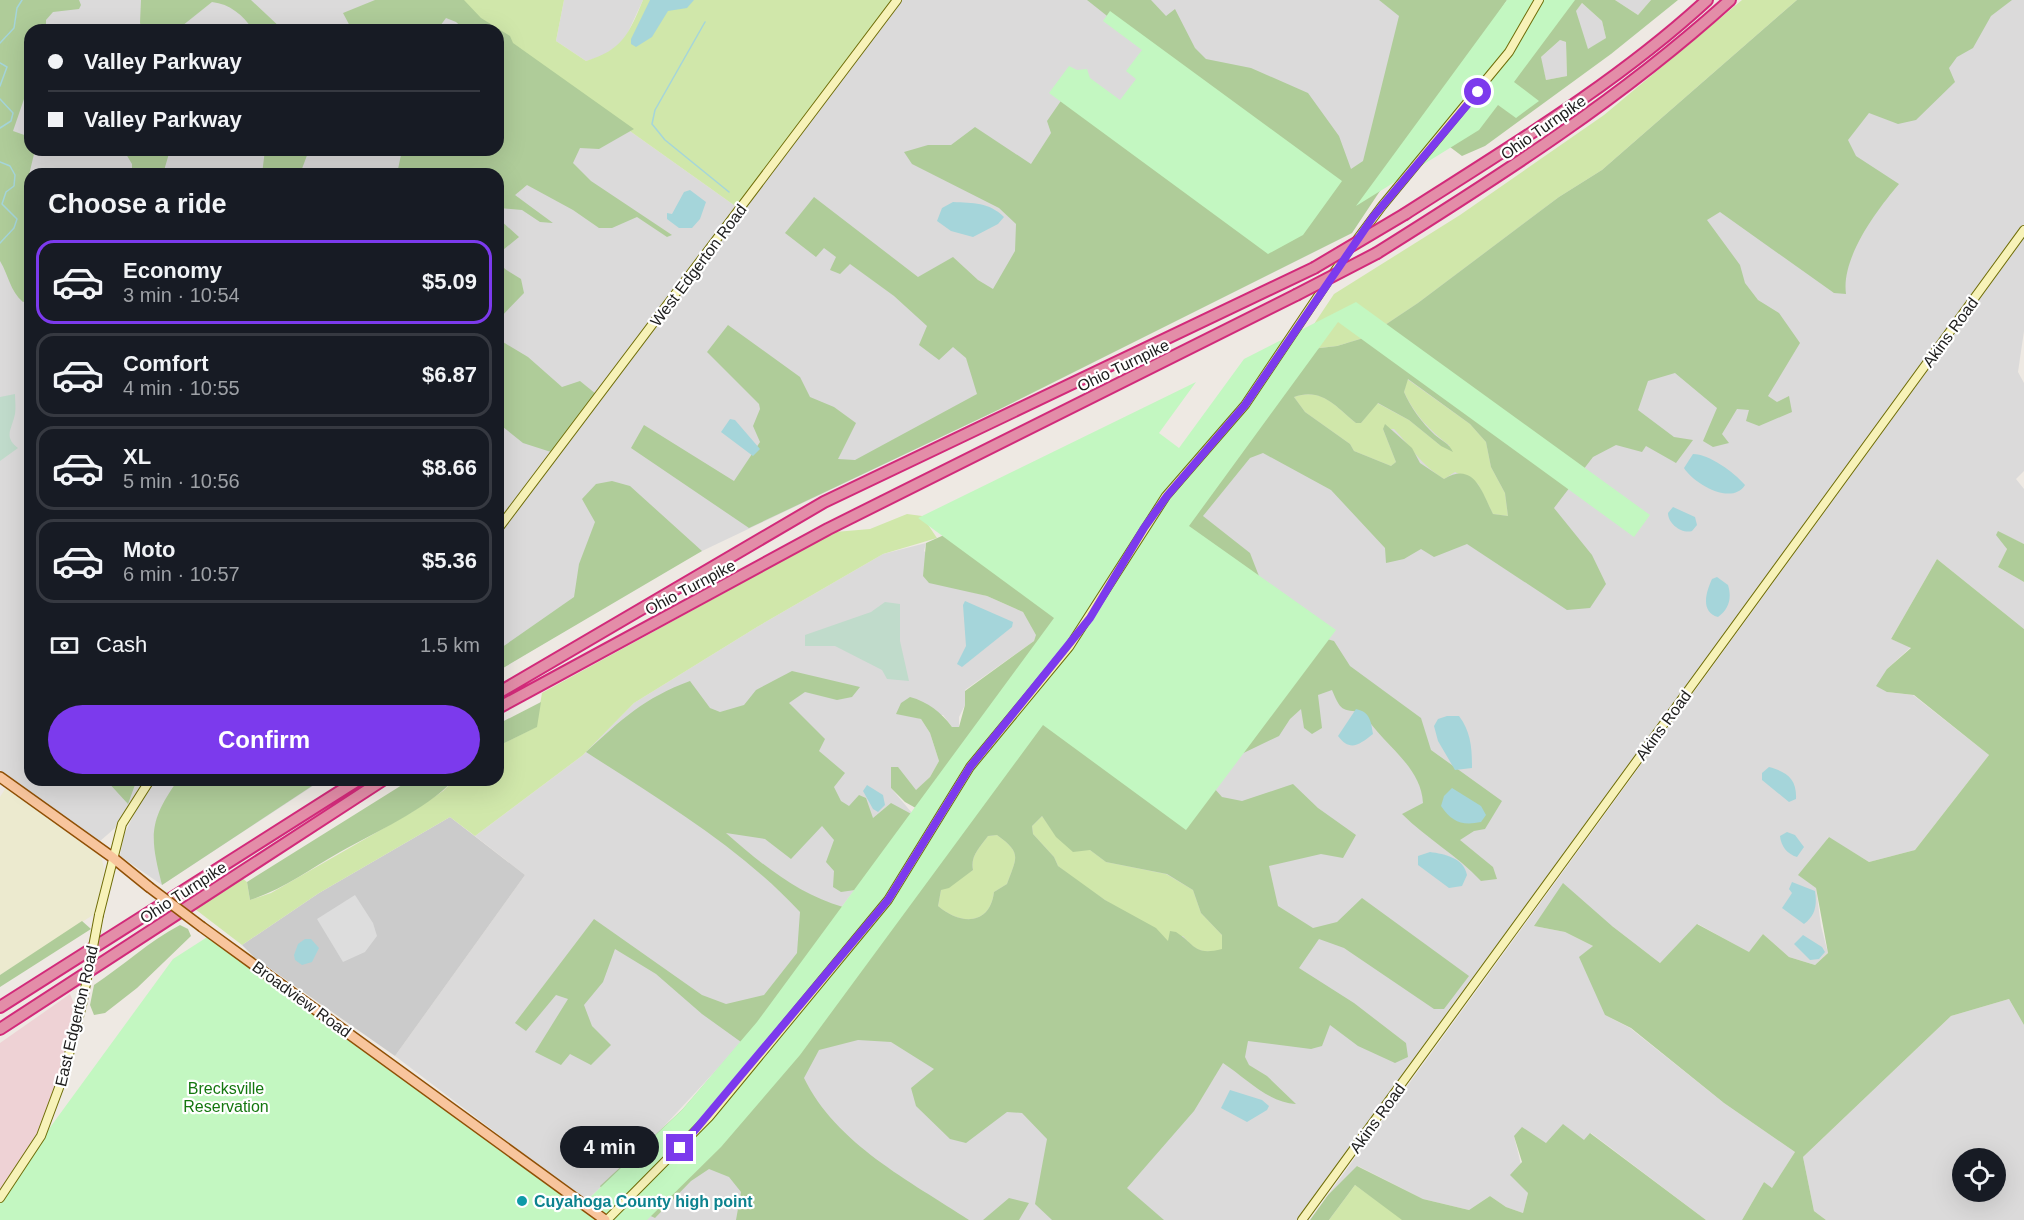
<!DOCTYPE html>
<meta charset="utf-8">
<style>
body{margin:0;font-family:Arial,sans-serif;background:#20242c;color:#f1f3f6;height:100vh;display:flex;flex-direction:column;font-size:22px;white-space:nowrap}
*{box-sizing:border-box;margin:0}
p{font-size:20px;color:#9ea1a6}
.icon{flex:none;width:33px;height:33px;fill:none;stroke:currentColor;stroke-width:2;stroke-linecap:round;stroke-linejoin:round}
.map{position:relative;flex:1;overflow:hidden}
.side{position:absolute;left:24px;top:168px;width:480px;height:618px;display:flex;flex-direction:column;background:#171b24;border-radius:18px;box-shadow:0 6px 24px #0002}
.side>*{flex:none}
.hud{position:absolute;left:24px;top:24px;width:480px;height:132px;border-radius:18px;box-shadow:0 6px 24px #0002;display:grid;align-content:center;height:132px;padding:0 24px;background:#171b24}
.controls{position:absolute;left:1952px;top:1148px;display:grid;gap:12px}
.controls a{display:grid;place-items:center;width:54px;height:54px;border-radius:50%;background:#171b24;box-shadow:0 6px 24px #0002;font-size:30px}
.end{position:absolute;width:27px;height:27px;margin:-14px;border:8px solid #7c3aed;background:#fff;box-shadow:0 0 0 3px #fff}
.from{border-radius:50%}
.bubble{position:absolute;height:42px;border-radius:21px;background:#171b24;box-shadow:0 6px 24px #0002;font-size:20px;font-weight:800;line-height:42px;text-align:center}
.hud b{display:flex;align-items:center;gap:21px;height:57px;font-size:22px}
.hud b+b{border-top:2px solid #363941}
.hud i{width:15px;height:15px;background:#f1f3f6}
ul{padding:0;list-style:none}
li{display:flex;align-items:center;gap:18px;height:84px;margin:0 12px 9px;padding:0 12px;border:3px solid #363941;border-radius:18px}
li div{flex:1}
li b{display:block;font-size:22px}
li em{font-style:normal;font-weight:800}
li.current{border-color:#7c3aed}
li>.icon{width:54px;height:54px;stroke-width:1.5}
h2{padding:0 24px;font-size:27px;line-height:72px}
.pay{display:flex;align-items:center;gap:15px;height:66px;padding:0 24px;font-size:22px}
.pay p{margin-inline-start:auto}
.action{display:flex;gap:12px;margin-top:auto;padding:12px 24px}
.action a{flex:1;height:69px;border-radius:36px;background:#7c3aed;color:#fff;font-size:24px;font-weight:800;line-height:69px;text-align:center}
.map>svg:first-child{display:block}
</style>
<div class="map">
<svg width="2024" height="1220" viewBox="0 0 2024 1220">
<rect width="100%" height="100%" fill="#eee9e3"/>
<path fill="#dbdada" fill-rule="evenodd" d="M0 0H445L488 30H30V150H498V37L738 208 498 522V174H30V780H144L115 828 99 842 0 770Z
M564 0H643L624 41 603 56 586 61 556 41Z
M902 0H1507L1358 204 1352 233 1000 409 679 562 498 671V535Z
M1615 0H1651L1638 15Z
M1797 0H2024V224L1297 1220H617L1255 406 1559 197 1602 170Z
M1582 3 1602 21 1606 38 1588 50 1575 12Z
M1560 40 1566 42 1567 76 1546 80 1540 58Z
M2024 238V331L2018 372 2024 383V471L2016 479 2024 489V544L1998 532 2007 549 1998 567 2024 582V629L1937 559 1891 639 1911 647 1887 669V692L1913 695 1989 755 1915 850 1869 862 1828 837 1816 888 1821 926 1828 953 1815 965 1789 957 1763 934 1750 953 1698 924 1660 963 1612 926H1534L1565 932 1593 946 1605 1015 1630 1028 1724 1103 1795 1152 1772 1189 1764 1182 1742 1220H1706L1591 1133 1585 1140 1546 1143 1514 1136 1528 1193 1523 1213 1506 1207 1490 1196 1469 1210 1423 1199 1358 1166 1328 1195Z
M926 543 924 551 964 590 987 596 1023 612 1037 635 1034 641 965 690V705L959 717V727H952L943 715H910L921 719 930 733 939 761 930 777 916 791 898 768 891 788 912 813 733 1052 654 1137 586 1201 395 1056 525 875 475 836 583 755 634 703 757 627 883 554Z
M155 780H322L162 885 120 856 124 835 141 800Z
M2009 999 2024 1025V1220H1826L1814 1211 1803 1157 1951 1016ZM1962 1158H1995V1191H1962Z"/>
<path fill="#eed2d5" d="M70 994 77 1011 53 1101 35 1139 0 1193V1043Z"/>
<path fill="#cbcbcb" d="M450 817 525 875 395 1056 255 958 242 945 319 893Z"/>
<path fill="#eceacf" d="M7 786 101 855 104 869 96 913 0 975V797Z"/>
<path fill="#d0e7aa" d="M445 0H564L556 41 586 61C623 50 629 33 643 0H894L738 208 498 37V30Z
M1742 0H1797L1602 170 1559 197 1418 303 1367 337 1337 346 1303 350 1306 336 1334 294 1460 215 1604 115Z
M1407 379 1470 424 1486 442 1491 467 1505 493 1508 516 1493 514 1478 484 1455 472 1444 479C1421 465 1412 448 1394 429H1383L1396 462 1391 466 1354 451 1350 444 1305 412 1294 397C1322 387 1335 406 1356 423H1361L1377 403 1409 420 1441 446H1450C1430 431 1414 414 1404 392Z
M907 514 922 516 937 538 883 554 757 627 634 703 583 755 475 836 450 817 319 893 242 945 195 909 242 878 247 882 250 900 271 893 412 812 443 791 454 780H498V746L536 727 542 693 835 532 870 529Z
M1042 816 1056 836 1090 850 1106 862 1166 874 1193 890 1201 913 1222 935V950C1203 954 1195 951 1183 936L1171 937 1168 942 1078 882 1058 866 1054 857 1033 834 1032 826Z
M997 835C1022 853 1017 857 1007 884L994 892C990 926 960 925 938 906L941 890 973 870C970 856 980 847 988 836Z
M1355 1185 1404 1220H1329Z"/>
<path fill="#afcc99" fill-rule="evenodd" d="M0 0H79L81 5 79 9 53 12 46 20V30H30V102L24 99 13 131 30 137V150H35L28 179 30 284 26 288 30 292V299L23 302C10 291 9 276 0 261Z
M141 0H251L283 30H253C243 15 230 4 212 2L177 30H143L140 23Z
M375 0H464L481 18 510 36 513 43 634 129 599 149 580 148 573 163 591 181 672 235 667 237 637 217 612 228H599L573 210 527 185 515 195 553 223 540 222 522 210 500 208 499 219 519 237 498 254V174H397L402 150H498V30H465L456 22 446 18 437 30H352L343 13Z
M1087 0H1151L1166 16 1175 9 1195 48 1206 59 1251 68 1308 93 1339 136 1351 169 1363 161 1399 16 1379 0H1507L1352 233 1000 409 749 528 631 448 644 425 734 481 760 442 753 426 760 409 759 404 707 352 728 325 800 377 810 397 834 407 856 423 838 459 855 460 977 394 966 358 953 347 939 360 919 345 927 326 894 296 850 264 840 274 830 270 836 257 824 248 816 257 785 233 814 197 918 277 953 257 978 280 993 289 1015 251 1016 224 999 208 912 164 904 152 928 145H951L975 127 1031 164 1051 133 1047 121 1074 82 1123 110 1155 54Z
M1552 0H1615L1638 15 1651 0H1678L1611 54 1485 146 1462 156 1450 147ZM1582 3 1602 21 1606 38 1588 49 1576 11ZM1560 40 1566 42 1567 76 1546 80 1541 57Z
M1797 0H2012L1991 16 1973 48 1957 57 1949 68 1955 82 1916 120 1898 124 1869 113 1848 140 1856 156 1899 184C1876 211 1841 258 1846 294L1834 293 1720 212 1707 220 1740 265 1745 283 1758 300 1779 313 1800 343 1768 396 1777 402 1789 396 1792 412 1759 426 1746 421 1749 410 1737 409 1722 434 1729 443 1713 447 1703 441 1717 408 1675 373 1648 381 1638 410 1674 437 1693 440 1676 463 1646 446 1642 452 1616 445 1593 457 1554 508 1592 555 1606 584 1590 608 1567 610 1467 544 1434 557 1421 549 1404 559 1386 563 1385 548 1331 490 1263 453 1250 458 1203 516 1250 553 1269 602 1316 636 1334 641 1350 666 1421 718 1431 750 1502 801 1485 829 1474 831 1460 840 1493 867 1497 879 1481 881C1457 855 1427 839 1402 814L1423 803C1421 764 1380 743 1363 712 1341 710 1341 711 1332 690L1318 695 1322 728 1312 734 1304 728 1301 709 1290 719 1279 736 1229 760 1206 779 1222 797 1242 801 1293 784 1318 808 1356 835 1343 858 1321 854 1269 866 1278 906 1313 928 1337 922 1362 898 1469 976 1444 1009H1434L1344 948 1319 939 1299 968 1354 1003 1406 1043 1408 1057 1395 1063 1358 1046 1330 1025 1322 1046 1311 1049 1248 1041 1245 1057 1249 1065 1267 1076 1296 1104C1267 1102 1246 1078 1223 1063L1194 1111 1127 1188 1164 1220H1052L1035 1204 1047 1139 1022 1113 1007 1112 966 1143 950 1139 916 1106 911 1088 934 1069 891 1042 858 1040 819 1050 804 1078C836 1144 910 1181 969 1220H736L741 1192 729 1177 709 1169 691 1181 655 1218 642 1212 1303 350 1337 346 1367 337 1418 303 1559 197 1602 170ZM1408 379 1470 424 1486 442 1491 467 1505 493 1508 516 1493 514C1482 492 1474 461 1444 479L1420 463 1412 448 1385 424 1383 429 1396 462 1391 466 1354 451 1350 444 1305 412 1294 397C1322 387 1336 407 1356 423H1361L1378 403 1409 420 1441 446 1453 452C1449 443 1442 441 1435 435 1422 423 1411 408 1404 392ZM1042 816 1056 837 1073 852 1090 850 1106 862 1167 874 1193 890 1201 913 1222 935V949C1194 956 1196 945 1176 932L1170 931 1168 941 1156 928 1105 900 1058 866 1054 857 1033 834 1032 826ZM997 835C1022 853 1017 857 1007 884L994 892C990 926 960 925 938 906L941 890 949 888 973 870C970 856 980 847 988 836Z
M129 150H170L163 174H132V164L126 154Z
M265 150H309L300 174H262Z
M498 260 505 269 521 279 524 293 498 320Z
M498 339 528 357 562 387 580 381 596 394 551 452 523 443 498 423V369L502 361 498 356Z
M612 481 630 486 702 551 498 671V650L574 597 579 564 595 522 582 499 596 484Z
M1005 508H1128L930 816 905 802 891 788V767H898L916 790 930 777 939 761 930 733 921 719 896 714 901 703 910 697C928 702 941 712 952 727H959L965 705V691L1034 641 1036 635 1023 612 987 596 929 583 923 576 926 543Z
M1998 531 2024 544V582L1998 567 2007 549 1996 535Z
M1937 559 2024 629V1025L2009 999 1951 1016 1803 1157 1814 1211 1826 1220H1742L1764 1182 1772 1188 1795 1152 1724 1103 1631 1028 1605 1015 1579 957 1593 946 1565 932 1534 926 1563 883 1612 926 1660 963 1697 924 1749 952 1763 934 1789 957 1815 965 1828 953 1816 888 1798 875 1829 837 1869 862 1915 850 1989 755 1914 695 1887 692 1876 686 1887 669 1911 648 1891 639Z
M792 671 860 687 852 697 837 700 805 692 789 703 825 739 819 751 845 773 834 787 841 801 849 806 859 795 866 798 873 818 891 803 917 817 758 1033 604 1193 600 1186 682 1110 741 1042 702 1014 656 974 615 949 603 982 584 1005 592 1026 611 1045 591 1065 570 1054 561 1065 535 1052 568 999 556 995 526 1031 515 1023 594 919 702 995 726 1004 764 995 797 953 800 912C740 847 660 800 586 752 622 719 644 698 690 681L710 708 720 712 744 705 756 690ZM822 826 834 840 826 862 834 871 833 887 841 892 855 890 843 907C799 895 760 863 726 833L765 839 791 859Z
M541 702 537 727 498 746V724Z
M106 780H133L136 782 128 804Z
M178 780H321L162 885C150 837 148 822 178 780Z
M410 780H454C422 812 379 830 340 852 310 869 284 889 250 900L247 882Z
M82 921 91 929 0 987V975Z
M180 925 188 929 191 936 137 988 105 1013 94 1015 90 1005 94 985C123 966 149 941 180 925Z
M1563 1124 1584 1140 1590 1133 1706 1220H1402L1355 1185 1329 1220H1310L1328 1195 1357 1166 1423 1199 1469 1210 1490 1196 1506 1207 1523 1213 1528 1193 1510 1175 1522 1162 1514 1136 1522 1127 1546 1143Z
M1009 1198 1029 1203 1019 1220H983Z"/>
<path fill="#c0dbcb" d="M15 394C15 400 16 407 15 414 12 429 3 437 18 448L0 461V397Z
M885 602 900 604V641L909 681 887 679 882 670 835 646H805V635L871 612Z"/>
<path fill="#c3f7c1" d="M1507 0H1575L1514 82 1539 101 1516 118 1498 105 1479 130 1356 206Z
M1110 11 1342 181 1303 235 1268 254 1049 93 1069 66 1077 70 1087 69 1090 78 1120 100 1136 79 1126 71 1142 50 1103 21Z
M1356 302 1650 515 1634 537 1338 322 1189 526 1336 630 1186 830 1043 725 800 1055 721 1147 647 1220H0V1196L173 959 212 934 582 1205 682 1110 757 1022 1054 618 918 518 1196 382 1159 433 1179 448 1244 359Z"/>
<path fill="#ddd" d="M355 895 373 923 377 936 365 952 343 962 317 919Z"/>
<path fill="#a5d5da" d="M650 0H694L687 8 668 11 652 37 636 47 631 44V39Z
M690 190 706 202 700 219 692 228H679L667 219V213L672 214 684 192Z
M953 202C973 203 989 202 1004 217L998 224 973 237 951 231 937 221 942 208Z
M730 419 735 420 760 449 753 456 721 432Z
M1693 454C1709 454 1734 472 1745 485 1732 506 1694 484 1684 468Z
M1673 507 1695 517 1697 525 1692 531C1682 534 1668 524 1668 513Z
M1717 577 1728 585C1732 598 1729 609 1718 617 1700 612 1706 592 1712 579Z
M965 601 1013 622 1012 627 962 667 957 664 966 646 963 605Z
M1356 709C1370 712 1371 721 1373 734 1359 745 1350 752 1338 736Z
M1447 716H1459C1471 732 1472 748 1472 768L1455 770 1438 741 1434 726 1438 719Z
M1769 767C1787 772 1797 779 1796 799L1789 802 1762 780V773Z
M867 785 883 795 885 805 878 812 873 809 863 791Z
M1452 788 1481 806 1486 815 1481 822C1462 826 1452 822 1441 806L1444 796Z
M1787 832 1795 835 1804 847 1797 857C1787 854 1781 846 1780 836Z
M1430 852C1445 854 1464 858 1467 875L1462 886 1449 888 1418 865V856Z
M1792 882 1815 891C1817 904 1816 915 1804 924L1782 908 1792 893 1789 889Z
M1803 935 1822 947 1825 952 1819 959 1810 960 1794 944Z
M305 939H311L319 948 312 962 302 965 295 960 294 955 298 944Z
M1230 1090 1262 1100 1269 1106 1267 1110 1247 1122 1221 1108Z"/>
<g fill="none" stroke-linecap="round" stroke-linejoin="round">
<path stroke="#a5d5da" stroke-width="1.5" d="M705 22 655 110 652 124 665 140 729 192
M0 43 14 28 17 8 22 0
M0 63 7 67 0 86
M0 99 13 113 11 121 0 128
M0 162 10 166 15 175 14 186 6 192 2 204 17 219 14 228 0 243"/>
<g stroke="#6f6d08" stroke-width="10">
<path id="secondary" d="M498 529 897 0
M99 915 122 824 150 780
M0 1198 41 1136 63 1077 82 1005
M607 1220 709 1117 888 900 970 767 1069 647 1166 496 1245 405 1347 253 1382 206 1509 52 1539 0
M1302 1220 2024 230"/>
</g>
<g stroke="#905005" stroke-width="12">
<path id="primary" d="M0 777 112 857 149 887
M202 927 605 1220"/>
</g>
<g stroke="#d22a7a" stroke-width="14">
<path id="highway" d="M1405 214C1508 148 1617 83 1707 0
M1377 253C1500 176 1622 98 1730 0
M498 693 824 502 1314 268
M498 708 828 529 1296 295
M0 1007 358 780
M0 1029 383 780"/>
</g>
<use href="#secondary" stroke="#f7f2b8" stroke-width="8"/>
<use href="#primary" stroke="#f8c59d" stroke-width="9"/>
<use href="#highway" stroke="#e38da8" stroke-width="10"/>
<g stroke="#6f6d08" stroke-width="10" stroke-linecap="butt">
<path id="secondary-bridge" d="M82 1005 99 915"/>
</g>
<g stroke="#905005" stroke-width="12" stroke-linecap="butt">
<path id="primary-bridge" d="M149 887 202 927"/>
</g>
<g stroke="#d22a7a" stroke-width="14" stroke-linecap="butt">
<path id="highway-bridge" d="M1314 268 1405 214
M1296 295 1377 253"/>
</g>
<use href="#secondary-bridge" stroke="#f7f2b8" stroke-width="8"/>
<use href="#primary-bridge" stroke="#f8c59d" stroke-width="9"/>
<use href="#highway-bridge" stroke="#e38da8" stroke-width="10"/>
</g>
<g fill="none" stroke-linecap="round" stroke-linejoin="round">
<path stroke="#7c3aed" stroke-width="8" d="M680 1148 888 900 970 767 1090 618 1144 528 1167 496 1245 405 1373 217 1478 92"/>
</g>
<circle fill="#0f9aa8" stroke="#fff" stroke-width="2" cx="522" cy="1201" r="6"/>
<g text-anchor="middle" stroke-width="4.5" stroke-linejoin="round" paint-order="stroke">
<g font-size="16" fill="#1d1d1d" stroke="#fff">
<text transform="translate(1543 127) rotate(-35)" y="6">Ohio Turnpike</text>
<text transform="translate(698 265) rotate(-53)" y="6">West Edgerton Road</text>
<text transform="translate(1950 332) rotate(-54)" y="6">Akins Road</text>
<text transform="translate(1123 365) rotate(-26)" y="6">Ohio Turnpike</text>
<text transform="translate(690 587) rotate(-28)" y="6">Ohio Turnpike</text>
<text transform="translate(1663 725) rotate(-54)" y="6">Akins Road</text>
<text transform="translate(183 892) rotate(-33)" y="6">Ohio Turnpike</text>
<text transform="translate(302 999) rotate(36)" y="6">Broadview Road</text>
<text transform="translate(76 1016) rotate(-77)" y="6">East Edgerton Road</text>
<text transform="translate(1377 1118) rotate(-54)" y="6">Akins Road</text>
</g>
<g font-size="16" fill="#14770f" stroke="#fff">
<text x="226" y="1094">Brecksville<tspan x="226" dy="18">Reservation</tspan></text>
</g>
<g font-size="16" font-weight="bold" fill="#0d838f" stroke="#fff" text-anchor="start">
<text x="534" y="1207">Cuyahoga County high point</text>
</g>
</g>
</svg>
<div class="controls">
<a><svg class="icon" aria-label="locate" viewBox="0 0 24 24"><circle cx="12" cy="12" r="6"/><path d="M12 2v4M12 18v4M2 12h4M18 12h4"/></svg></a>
</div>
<i class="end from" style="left:1478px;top:92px"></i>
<i class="end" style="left:680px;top:1148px"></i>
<div class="bubble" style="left:560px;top:1126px;width:99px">4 min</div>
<div class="hud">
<b><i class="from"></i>Valley Parkway</b>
<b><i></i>Valley Parkway</b>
</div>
<section class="side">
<h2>Choose a ride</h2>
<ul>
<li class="current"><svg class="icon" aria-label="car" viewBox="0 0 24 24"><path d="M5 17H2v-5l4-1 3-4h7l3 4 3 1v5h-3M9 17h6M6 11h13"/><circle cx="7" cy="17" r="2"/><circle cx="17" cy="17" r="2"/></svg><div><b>Economy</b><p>3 min · 10:54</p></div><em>$5.09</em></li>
<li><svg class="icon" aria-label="car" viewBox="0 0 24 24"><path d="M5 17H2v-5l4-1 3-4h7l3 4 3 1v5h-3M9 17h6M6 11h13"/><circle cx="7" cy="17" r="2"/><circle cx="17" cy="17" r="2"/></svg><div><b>Comfort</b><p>4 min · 10:55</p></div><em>$6.87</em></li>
<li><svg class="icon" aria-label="car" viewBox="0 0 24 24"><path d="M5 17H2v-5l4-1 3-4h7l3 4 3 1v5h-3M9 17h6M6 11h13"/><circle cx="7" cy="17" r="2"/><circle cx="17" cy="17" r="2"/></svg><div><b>XL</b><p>5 min · 10:56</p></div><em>$8.66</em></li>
<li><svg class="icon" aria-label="car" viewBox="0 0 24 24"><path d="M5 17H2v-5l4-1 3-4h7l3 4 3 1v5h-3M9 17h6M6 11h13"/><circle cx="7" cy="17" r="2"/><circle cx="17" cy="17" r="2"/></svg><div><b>Moto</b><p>6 min · 10:57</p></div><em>$5.36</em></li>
</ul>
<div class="pay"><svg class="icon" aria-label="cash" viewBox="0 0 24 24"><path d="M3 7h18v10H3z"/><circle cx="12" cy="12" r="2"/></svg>Cash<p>1.5 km</p></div>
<div class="action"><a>Confirm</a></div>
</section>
</div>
